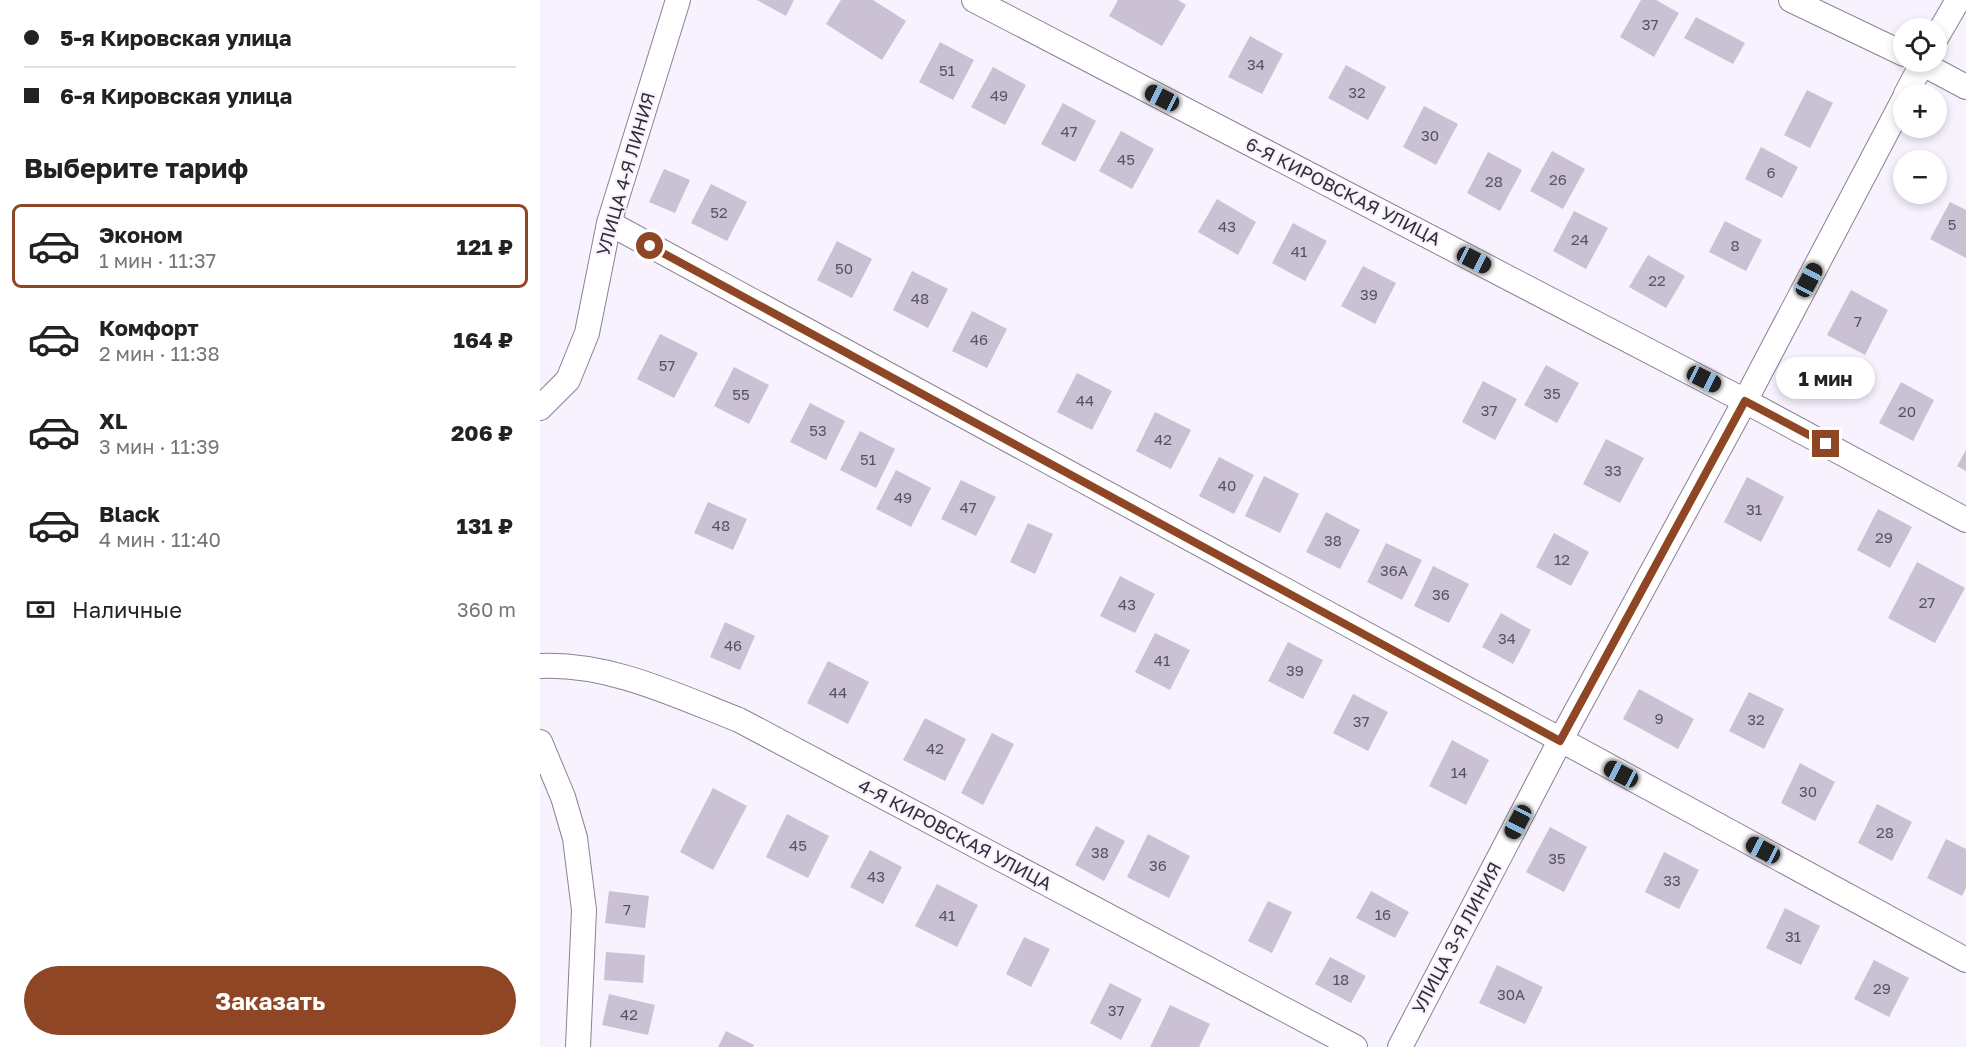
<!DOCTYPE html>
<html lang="ru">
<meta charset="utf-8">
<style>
body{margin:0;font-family:"Golos Text",sans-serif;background:#f6f6f6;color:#222;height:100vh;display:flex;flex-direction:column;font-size:22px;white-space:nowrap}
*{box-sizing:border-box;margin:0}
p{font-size:20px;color:#767676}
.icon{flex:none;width:33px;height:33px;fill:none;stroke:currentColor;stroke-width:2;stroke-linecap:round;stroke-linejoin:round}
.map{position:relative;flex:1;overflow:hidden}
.drawer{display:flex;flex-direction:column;background:#fff;width:540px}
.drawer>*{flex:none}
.banner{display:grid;align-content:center;height:132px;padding:0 24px;background:#fff}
.controls{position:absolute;left:1353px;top:18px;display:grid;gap:12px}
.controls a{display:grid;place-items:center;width:54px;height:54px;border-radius:50%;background:#fff;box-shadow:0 3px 9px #0003;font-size:30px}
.end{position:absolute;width:27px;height:27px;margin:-14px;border:8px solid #8e4625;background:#fff;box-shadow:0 0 0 3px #fff}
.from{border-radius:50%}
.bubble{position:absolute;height:42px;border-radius:21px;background:#fff;box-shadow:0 3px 9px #0003;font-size:20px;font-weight:700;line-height:42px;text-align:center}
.car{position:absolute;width:18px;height:36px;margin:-18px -9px;border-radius:8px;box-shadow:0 0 4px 2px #0007;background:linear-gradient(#222 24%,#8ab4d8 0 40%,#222 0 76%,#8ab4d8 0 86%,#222 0)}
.banner b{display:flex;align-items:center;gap:21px;height:57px;font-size:22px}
.banner b+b{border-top:2px solid #e0e0e0}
.banner i{width:15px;height:15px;background:#222}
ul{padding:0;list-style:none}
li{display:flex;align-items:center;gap:18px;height:84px;margin:0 12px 9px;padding:0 12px;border:3px solid transparent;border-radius:9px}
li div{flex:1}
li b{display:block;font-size:22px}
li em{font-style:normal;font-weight:700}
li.active{border-color:#8e4625}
li>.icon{width:54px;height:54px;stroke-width:1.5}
h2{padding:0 24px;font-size:27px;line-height:72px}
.pay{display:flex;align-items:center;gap:15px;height:66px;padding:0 24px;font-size:22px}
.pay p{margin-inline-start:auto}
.action{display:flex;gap:12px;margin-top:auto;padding:12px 24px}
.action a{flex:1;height:69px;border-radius:36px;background:#8e4625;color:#fff;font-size:24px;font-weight:700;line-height:69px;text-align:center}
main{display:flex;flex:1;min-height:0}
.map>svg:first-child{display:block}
</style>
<main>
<section class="drawer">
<div class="banner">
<b><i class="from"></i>5-я Кировская улица</b>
<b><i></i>6-я Кировская улица</b>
</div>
<h2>Выберите тариф</h2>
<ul>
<li class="active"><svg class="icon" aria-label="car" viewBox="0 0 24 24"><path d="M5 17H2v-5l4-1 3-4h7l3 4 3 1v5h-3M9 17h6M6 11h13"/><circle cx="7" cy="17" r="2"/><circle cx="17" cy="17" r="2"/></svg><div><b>Эконом</b><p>1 мин · 11:37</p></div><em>121 ₽</em></li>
<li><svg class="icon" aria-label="car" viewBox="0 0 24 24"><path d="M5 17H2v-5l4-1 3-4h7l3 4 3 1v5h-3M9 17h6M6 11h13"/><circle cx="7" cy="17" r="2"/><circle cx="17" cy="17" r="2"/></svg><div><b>Комфорт</b><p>2 мин · 11:38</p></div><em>164 ₽</em></li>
<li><svg class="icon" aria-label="car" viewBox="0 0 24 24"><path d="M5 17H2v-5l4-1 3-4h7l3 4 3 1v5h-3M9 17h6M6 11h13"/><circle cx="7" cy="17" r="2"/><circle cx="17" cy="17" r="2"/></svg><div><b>XL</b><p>3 мин · 11:39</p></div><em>206 ₽</em></li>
<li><svg class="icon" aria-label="car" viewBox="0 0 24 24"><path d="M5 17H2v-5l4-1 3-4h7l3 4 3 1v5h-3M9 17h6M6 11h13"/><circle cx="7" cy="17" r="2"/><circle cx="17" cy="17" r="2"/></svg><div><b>Black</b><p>4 мин · 11:40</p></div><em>131 ₽</em></li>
</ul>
<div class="pay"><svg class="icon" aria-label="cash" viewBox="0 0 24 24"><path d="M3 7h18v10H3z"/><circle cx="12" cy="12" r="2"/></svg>Наличные<p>360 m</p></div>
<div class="action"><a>Заказать</a></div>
</section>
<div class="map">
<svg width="1426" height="1047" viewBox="0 0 1426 1047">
<rect width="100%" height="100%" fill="#f7f2fe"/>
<path fill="#cac1d5" d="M217 0H254L246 16Z
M301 0H333L366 21 342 60 286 24Z
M578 0H638L646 5 622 46 569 16Z
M1101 0H1116L1139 13 1114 57 1080 37Z
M1156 17 1205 43 1193 64 1144 38Z
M710 36 743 54 722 94 688 77Z
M400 42 434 60 413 100 379 82Z
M806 65 846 87 828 120 788 98Z
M453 67 486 85 465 125 431 107Z
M1267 90 1293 103 1270 148 1244 135Z
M523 103 556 121 535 162 501 144Z
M884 106 918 124 896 165 863 147Z
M581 131 614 149 592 189 559 171Z
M1221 147 1258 167 1242 198 1205 179Z
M1012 151 1045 169 1023 209 990 191Z
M948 152 982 170 960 211 927 193Z
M124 169 150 180 135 213 109 202Z
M171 184 207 202 187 241 151 223Z
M677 199 716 222 698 255 658 232Z
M1410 202 1426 210V258L1390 239Z
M1034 211 1068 228 1046 269 1013 251Z
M1185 221 1222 240 1206 271 1169 252Z
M753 223 787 241 765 281 732 263Z
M297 241 332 259 312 298 277 280Z
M1108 255 1145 276 1126 308 1089 287Z
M823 266 856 283 835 324 801 306Z
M372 271 408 289 388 328 353 310Z
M1311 290 1348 310 1325 355 1287 335Z
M432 311 467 329 447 368 412 351Z
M120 334 158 353 134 398 97 379Z
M1006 365 1039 383 1017 423 984 405Z
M194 367 229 385 209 424 174 406Z
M537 373 572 391 552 430 517 412Z
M943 381 977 399 955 440 922 422Z
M1361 382 1394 400 1373 441 1339 423Z
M270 403 305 421 286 460 250 442Z
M615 412 651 430 631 469 596 451Z
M320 431 355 449 336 488 300 470Z
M1066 439 1104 458 1080 503 1043 484Z
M1426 450V471L1417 466Z
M679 457 714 475 694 514 659 496Z
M356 470 391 488 371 527 336 509Z
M724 476 759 494 740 533 705 516Z
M1207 477 1244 497 1221 542 1184 522Z
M421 480 456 497 436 536 401 519Z
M168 502 207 519 193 550 154 533Z
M1338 509 1372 527 1350 568 1317 550Z
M786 512 820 530 800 569 766 552Z
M488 523 513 534 495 574 470 562Z
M1014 533 1049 552 1031 586 996 567Z
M846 543 882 560 862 600 827 582Z
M1377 562 1425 588 1395 643 1348 618Z
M893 566 929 584 909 623 874 606Z
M580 576 615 594 595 633 560 616Z
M961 613 991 630 973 664 942 647Z
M185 622 215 636 200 670 170 657Z
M615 633 650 650 630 690 595 672Z
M748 642 783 660 763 699 728 681Z
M288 661 329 682 308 724 267 703Z
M1099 689 1154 719 1138 749 1083 719Z
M1209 692 1244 709 1224 749 1189 731Z
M813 694 848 712 828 751 793 733Z
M385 718 426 739 405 781 363 760Z
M452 733 474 744 443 805 421 793Z
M912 740 949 760 926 805 889 786Z
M1260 763 1295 782 1275 821 1241 803Z
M173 788 207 806 173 870 140 852Z
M1337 804 1372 822 1352 861 1318 843Z
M247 814 289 836 268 878 226 857Z
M556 826 585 841 564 881 535 865Z
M1010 827 1047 847 1024 892 986 872Z
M608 834 650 856 629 898 587 877Z
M1406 839 1426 849V888L1422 896 1387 878Z
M330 850 362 867 343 904 310 887Z
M1124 852 1159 870 1139 909 1105 892Z
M397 884 438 905 417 947 375 926Z
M69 891 109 896 105 928 65 923Z
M831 891 869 912 855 938 816 918Z
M728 901 752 912 732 953 708 941Z
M1245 908 1280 926 1261 965 1226 948Z
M484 937 510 949 491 987 466 974Z
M66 952 105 955 103 983 64 980Z
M790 957 826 976 811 1003 775 984Z
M1334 960 1369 978 1349 1017 1314 999Z
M957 965 1003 987 985 1024 939 1003Z
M570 983 602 999 581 1040 550 1023Z
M69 994 115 1005 108 1035 62 1025Z
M630 1005 670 1024 659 1047H610Z
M186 1031 214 1045 213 1047H178Z"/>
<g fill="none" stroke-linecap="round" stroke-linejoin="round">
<g stroke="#8a8194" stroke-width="26">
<path id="minor" d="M434 0 1205 401 1426 520
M1251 0 1364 54
M1396 38 1418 0
M1379 62 1426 87
M1366 94 1383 62
M69 223 1426 960
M0 408 28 380 47 333 69 223 138 0
M0 666C70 663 135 695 199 720L815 1047
M0 742 23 797 35 838 44 910 38 1047
M860 1047 1020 741 1205 401 1364 99"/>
</g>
<use href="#minor" stroke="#fff" stroke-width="24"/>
</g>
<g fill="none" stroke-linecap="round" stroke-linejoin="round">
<path stroke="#8e4625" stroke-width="8" d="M110 246 1020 741 1205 401 1286 444"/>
</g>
<g text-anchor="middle" stroke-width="4.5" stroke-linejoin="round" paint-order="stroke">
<g font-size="15" fill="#58535e">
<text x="1110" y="30">37</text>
<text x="716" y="70">34</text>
<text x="407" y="76">51</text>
<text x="817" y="98">32</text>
<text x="459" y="101">49</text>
<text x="529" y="137">47</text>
<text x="890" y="141">30</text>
<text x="586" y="165">45</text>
<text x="1231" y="178">6</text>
<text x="1018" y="185">26</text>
<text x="954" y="187">28</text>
<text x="179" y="218">52</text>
<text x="1412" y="230">5</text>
<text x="687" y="232">43</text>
<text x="1040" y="245">24</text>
<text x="1195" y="251">8</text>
<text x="759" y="257">41</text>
<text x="304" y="274">50</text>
<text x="1117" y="286">22</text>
<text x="829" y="300">39</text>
<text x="380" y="304">48</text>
<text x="1318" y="327">7</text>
<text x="439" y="345">46</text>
<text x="127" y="371">57</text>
<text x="1012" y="399">35</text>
<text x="201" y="400">55</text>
<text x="545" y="406">44</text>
<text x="949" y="416">37</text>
<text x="1367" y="417">20</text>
<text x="278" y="436">53</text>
<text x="623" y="445">42</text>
<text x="328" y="465">51</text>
<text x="1073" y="476">33</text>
<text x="687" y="491">40</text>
<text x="363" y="503">49</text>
<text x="428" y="513">47</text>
<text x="1214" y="515">31</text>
<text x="181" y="531">48</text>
<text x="1344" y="543">29</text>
<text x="793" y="546">38</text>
<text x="1022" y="565">12</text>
<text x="854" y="576">36А</text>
<text x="901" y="600">36</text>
<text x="1387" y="608">27</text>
<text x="587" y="610">43</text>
<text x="967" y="644">34</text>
<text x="193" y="651">46</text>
<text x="622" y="666">41</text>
<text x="755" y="676">39</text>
<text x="298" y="698">44</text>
<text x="1119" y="724">9</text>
<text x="1216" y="725">32</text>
<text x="821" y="727">37</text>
<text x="395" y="754">42</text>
<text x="919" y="778">14</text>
<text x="1268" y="797">30</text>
<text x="1345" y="838">28</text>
<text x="258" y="851">45</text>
<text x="560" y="858">38</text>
<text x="1017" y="864">35</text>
<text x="618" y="871">36</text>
<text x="336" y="882">43</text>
<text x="1132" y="886">33</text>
<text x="87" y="915">7</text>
<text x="843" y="920">16</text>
<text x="407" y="921">41</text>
<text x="1253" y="942">31</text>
<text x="801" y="985">18</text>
<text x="1342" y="994">29</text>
<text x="971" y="1000">30А</text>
<text x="576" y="1016">37</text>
<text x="89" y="1020">42</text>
</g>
<g font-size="18" fill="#322e36" stroke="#f7f2fe">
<text transform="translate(86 174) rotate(-74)" y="6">УЛИЦА 4-Я ЛИНИЯ</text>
<text transform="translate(803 192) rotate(27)" y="6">6-Я КИРОВСКАЯ УЛИЦА</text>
<text transform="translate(415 835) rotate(28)" y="6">4-Я КИРОВСКАЯ УЛИЦА</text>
<text transform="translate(917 938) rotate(-62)" y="6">УЛИЦА 3-Я ЛИНИЯ</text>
</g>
</g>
</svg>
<div class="controls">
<a><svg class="icon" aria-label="locate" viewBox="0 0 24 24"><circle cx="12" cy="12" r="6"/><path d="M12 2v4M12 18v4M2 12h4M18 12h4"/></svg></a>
<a>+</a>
<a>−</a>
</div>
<i class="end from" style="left:110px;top:246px"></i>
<i class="end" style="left:1286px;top:444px"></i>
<div class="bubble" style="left:1236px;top:357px;width:99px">1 мин</div>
<i class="car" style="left:622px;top:98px;rotate:297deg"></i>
<i class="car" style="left:934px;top:260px;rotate:117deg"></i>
<i class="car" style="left:1269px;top:280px;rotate:28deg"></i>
<i class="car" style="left:1164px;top:379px;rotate:117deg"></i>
<i class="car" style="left:1081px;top:774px;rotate:298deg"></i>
<i class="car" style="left:978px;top:822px;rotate:208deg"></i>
<i class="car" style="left:1223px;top:850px;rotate:298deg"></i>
</div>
</main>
